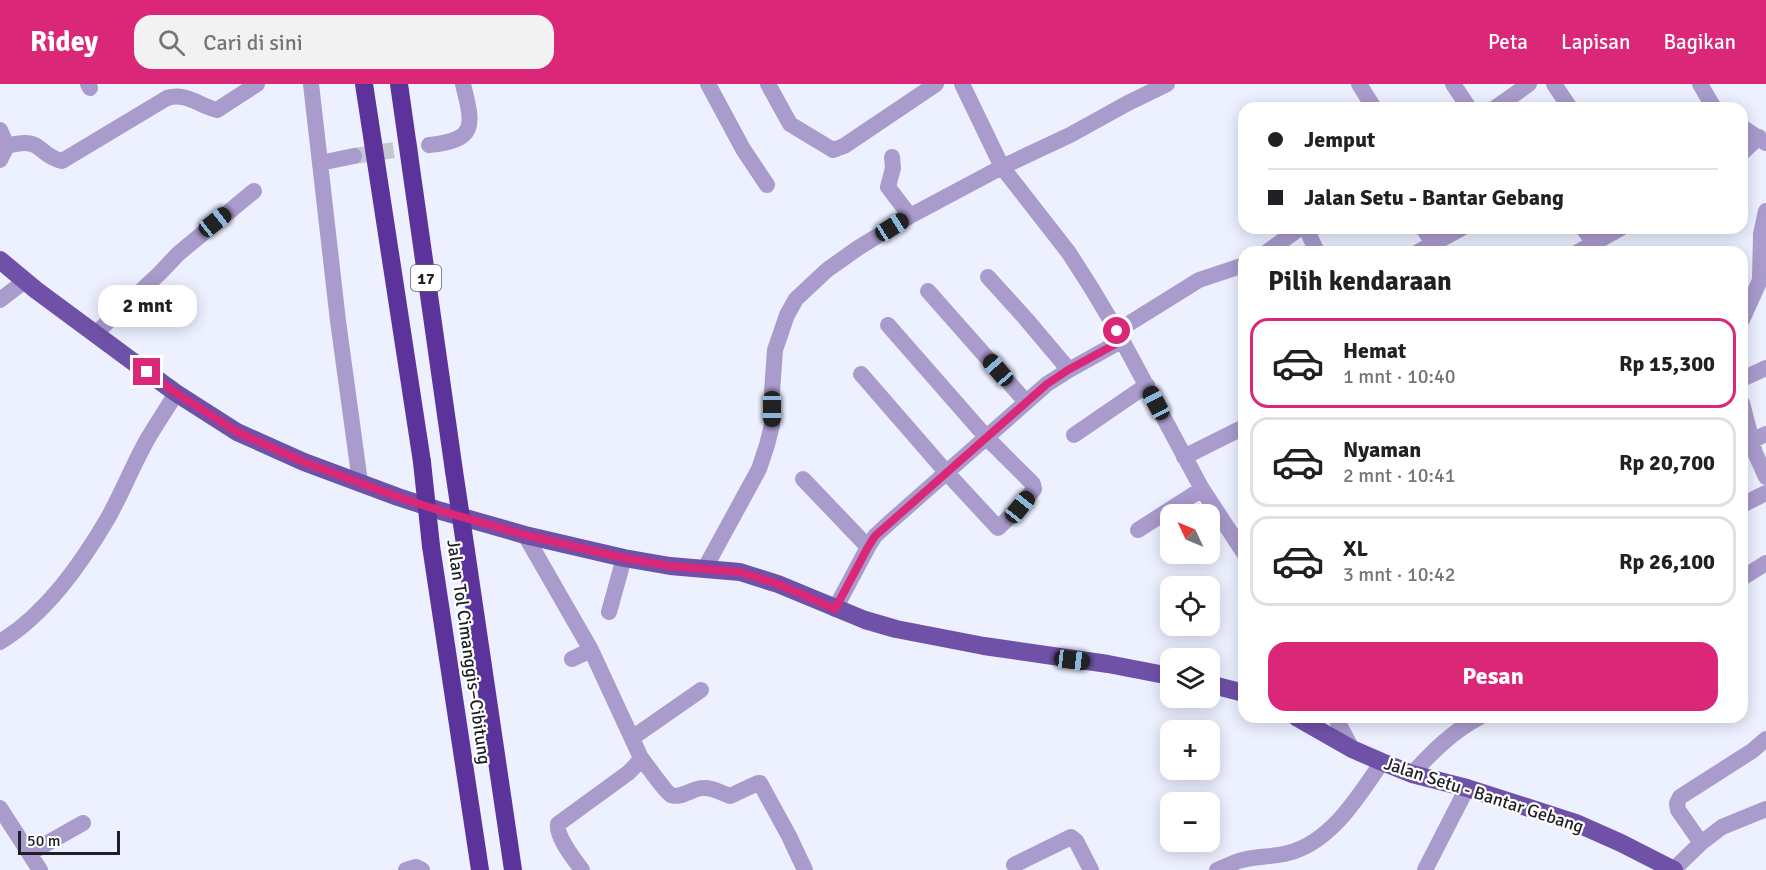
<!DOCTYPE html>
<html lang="id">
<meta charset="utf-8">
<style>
body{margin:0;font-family:Signika,sans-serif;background:#f2f2f2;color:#202124;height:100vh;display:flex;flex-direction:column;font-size:22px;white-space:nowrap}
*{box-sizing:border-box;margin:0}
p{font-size:20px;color:#757577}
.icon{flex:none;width:33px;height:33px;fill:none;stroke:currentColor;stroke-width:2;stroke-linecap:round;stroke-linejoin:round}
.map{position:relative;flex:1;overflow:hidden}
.side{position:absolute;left:1238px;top:162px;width:510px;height:477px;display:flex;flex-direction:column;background:#fff;border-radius:18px;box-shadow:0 3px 15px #0003}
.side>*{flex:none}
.top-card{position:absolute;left:1238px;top:18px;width:510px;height:132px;border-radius:18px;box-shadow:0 3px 15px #0003;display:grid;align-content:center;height:132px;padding:0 30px;background:#fff}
.needle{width:39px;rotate:314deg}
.controls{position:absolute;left:1160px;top:420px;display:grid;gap:12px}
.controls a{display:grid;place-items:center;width:60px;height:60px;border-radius:12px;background:#fff;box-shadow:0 3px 15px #0003;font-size:30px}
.scale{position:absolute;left:18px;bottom:15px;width:102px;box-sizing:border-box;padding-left:6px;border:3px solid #1e2025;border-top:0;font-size:16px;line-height:21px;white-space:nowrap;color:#1e2025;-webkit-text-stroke:4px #fff;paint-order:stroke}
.end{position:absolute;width:27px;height:27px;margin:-14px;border:8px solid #db2777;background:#fff;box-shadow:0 0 0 3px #fff}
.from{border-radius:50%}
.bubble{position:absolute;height:42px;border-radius:18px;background:#fff;box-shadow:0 3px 15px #0003;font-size:20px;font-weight:700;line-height:42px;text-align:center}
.car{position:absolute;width:18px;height:36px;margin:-18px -9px;border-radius:8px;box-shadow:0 0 4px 2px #0007;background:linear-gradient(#222 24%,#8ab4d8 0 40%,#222 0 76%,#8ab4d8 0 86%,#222 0)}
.top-card b{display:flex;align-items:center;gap:21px;height:57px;font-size:22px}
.top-card b+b{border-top:2px solid #e0e0e0}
.top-card i{width:15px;height:15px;background:#202124}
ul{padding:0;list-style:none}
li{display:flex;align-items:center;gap:18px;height:90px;margin:0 12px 9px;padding:0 18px;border:3px solid #e0e0e0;border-radius:18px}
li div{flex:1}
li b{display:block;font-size:22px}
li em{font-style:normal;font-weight:700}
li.selected{border-color:#db2777}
li>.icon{width:54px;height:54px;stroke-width:1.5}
h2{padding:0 30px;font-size:27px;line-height:72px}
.cta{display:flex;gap:12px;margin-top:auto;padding:12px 30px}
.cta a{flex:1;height:69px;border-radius:18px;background:#db2777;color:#fff;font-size:24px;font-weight:700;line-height:69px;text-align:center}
header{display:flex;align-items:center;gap:36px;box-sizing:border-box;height:84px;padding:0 30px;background:#db2777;color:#fff}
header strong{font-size:28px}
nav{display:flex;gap:33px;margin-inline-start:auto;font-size:21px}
.search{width:420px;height:54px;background:#f2f2f2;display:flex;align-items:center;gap:15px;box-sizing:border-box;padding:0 21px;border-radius:18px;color:#757577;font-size:22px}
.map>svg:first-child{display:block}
</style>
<header>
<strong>Ridey</strong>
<div class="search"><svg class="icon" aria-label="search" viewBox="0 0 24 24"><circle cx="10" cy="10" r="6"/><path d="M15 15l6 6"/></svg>Cari di sini</div>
<nav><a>Peta</a><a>Lapisan</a><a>Bagikan</a></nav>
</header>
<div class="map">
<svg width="1766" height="786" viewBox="0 0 1766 786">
<rect width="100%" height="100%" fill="#ecf0ff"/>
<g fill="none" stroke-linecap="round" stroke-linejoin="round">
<path stroke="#c3c6d3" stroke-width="16" stroke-dasharray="16 8" stroke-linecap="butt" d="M354 72 429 61"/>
<path stroke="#a99bcc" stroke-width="16" d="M88 0 90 4
M311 0 338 237 360 398
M708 0 743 65 767 101
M768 0 790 40 833 66 844 62 936 0
M962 0 1002 83 1069 169 1092 205 1117 247 1202 405 1244 469
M1359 0 1374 24
M1453 0 1469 24
M1554 0 1570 24
M1700 0 1714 24
M1495 24 1529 0
M1742 43 1766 59
M0 46 7 62
M429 61C478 56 473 41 463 0
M7 62C44 52 35 70 62 77L167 14C186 8 200 22 217 26L257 0
M1742 69 1759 53
M892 73 893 84 888 103 910 132
M0 76 7 62
M320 79 354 72
M1306 144 1317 168
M1423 144 1433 159
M1583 144 1594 159
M1267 168 1300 144
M1418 168 1462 144
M1578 168 1621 144
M988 193 1026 235 1069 286
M928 207 1026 318
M0 216 25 197
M1742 236 1760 196 1761 150 1766 127
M1117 247 1199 196 1244 181
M96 249 160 189 178 170 254 107
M861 290 947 389 998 444 1020 423 1034 405 1033 400 987 354 888 241
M1742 295 1766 284
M1742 319 1755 369 1766 393
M1074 351 1147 301
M1751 357 1766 350
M1184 373 1244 343
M803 395 868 463
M1742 421 1766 409
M1138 446 1202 405
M525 451 591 566 641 674 636 681 628 689 558 740C556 753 574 775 582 786
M705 484 759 385 767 361 772 341V308L775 266 787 231 796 215 827 186 858 164 910 132 1002 83 1070 51 1128 19 1167 0
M1742 494 1766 479
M835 525 868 463 875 452 889 439 1047 300 1069 286 1121 257
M609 528 624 474
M0 558C46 530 81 480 108 434 122 409 133 381 147 356 156 340 167 325 176 309
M572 575 591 566
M1335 633 1352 665
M632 654 701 606
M641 674C647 681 665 708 671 711 681 715 692 704 703 704 712 703 721 709 730 712L758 699H760L789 752 805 786
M1412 690C1432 668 1454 646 1480 633
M0 724 40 786
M1701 759 1678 726 1677 719 1680 713 1752 667 1766 655
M30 769 83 739
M1014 781 1071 753 1076 757 1091 786
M406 786 416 783 422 786
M1217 786C1225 783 1234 778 1242 776 1257 772 1273 773 1288 769 1331 758 1358 713 1382 678
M1425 786 1467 704
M1673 786 1701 759 1722 743 1766 725"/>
<path stroke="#7051a8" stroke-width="18" d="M0 176 36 206 132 277 176 309 237 348 304 378 398 413 441 427 525 451 624 474 670 482 740 488 778 500 865 536 896 545 984 562 1108 580 1170 592
M1209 600 1244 609
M1296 633 1352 665 1382 678 1412 690 1467 704 1576 739 1621 759 1674 786"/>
<path stroke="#5c339a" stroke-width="18" d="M364 0 422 378
M399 0 454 387
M431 462 480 786
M466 467 513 786"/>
<path stroke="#5c339a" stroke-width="18" d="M422 378 431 462
M454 387 466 467"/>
</g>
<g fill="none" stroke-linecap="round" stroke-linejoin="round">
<path stroke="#db2777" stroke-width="8" d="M147 288 176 309 237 348 304 378 398 413 441 427 525 451 624 474 670 482 740 488 778 500 835 525 868 463 875 452 1047 300 1068 286 1121 257 1117 247"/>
</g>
<g text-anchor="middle" stroke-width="4.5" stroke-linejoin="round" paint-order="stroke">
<rect fill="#fff" stroke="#626366" stroke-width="1.5" x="411" y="181" width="30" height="26" rx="4.5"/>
<g font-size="16" font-weight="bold" fill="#1e2025">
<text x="426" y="200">17</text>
</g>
<g font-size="18" fill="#1e2025" stroke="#fff">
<text transform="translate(469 568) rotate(82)" y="6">Jalan Tol Cimanggis–Cibitung</text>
<text transform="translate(1484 711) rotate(18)" y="6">Jalan Setu - Bantar Gebang</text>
</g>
</g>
</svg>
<div class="controls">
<a><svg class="needle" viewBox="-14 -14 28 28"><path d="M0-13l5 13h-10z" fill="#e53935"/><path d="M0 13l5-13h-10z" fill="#757577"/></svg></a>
<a><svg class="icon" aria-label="locate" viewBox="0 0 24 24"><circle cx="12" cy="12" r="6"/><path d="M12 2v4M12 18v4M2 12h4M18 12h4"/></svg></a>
<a><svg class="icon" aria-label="layers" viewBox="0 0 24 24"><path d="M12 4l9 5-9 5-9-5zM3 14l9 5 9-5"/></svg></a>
<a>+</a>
<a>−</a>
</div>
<div class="scale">50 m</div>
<i class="end from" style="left:1117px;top:247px"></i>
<i class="end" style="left:147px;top:288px"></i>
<div class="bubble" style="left:98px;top:201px;width:99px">2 mnt</div>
<i class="car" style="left:215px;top:138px;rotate:52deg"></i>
<i class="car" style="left:892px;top:143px;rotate:58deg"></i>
<i class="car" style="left:998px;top:286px;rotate:319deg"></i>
<i class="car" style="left:1156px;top:319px;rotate:332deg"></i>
<i class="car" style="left:772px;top:325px;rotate:180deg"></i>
<i class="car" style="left:1020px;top:423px;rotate:39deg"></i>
<i class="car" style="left:1072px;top:576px;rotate:97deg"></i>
<div class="top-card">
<b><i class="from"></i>Jemput</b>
<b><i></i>Jalan Setu - Bantar Gebang</b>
</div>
<section class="side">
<h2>Pilih kendaraan</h2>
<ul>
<li class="selected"><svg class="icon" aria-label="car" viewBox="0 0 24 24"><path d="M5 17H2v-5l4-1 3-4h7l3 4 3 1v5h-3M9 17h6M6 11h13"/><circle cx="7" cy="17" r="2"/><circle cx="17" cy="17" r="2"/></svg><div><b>Hemat</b><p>1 mnt · 10:40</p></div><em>Rp 15,300</em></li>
<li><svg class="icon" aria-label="car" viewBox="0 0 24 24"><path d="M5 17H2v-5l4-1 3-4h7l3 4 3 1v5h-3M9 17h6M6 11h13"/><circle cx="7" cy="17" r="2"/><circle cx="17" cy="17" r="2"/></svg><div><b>Nyaman</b><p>2 mnt · 10:41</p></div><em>Rp 20,700</em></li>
<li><svg class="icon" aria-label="car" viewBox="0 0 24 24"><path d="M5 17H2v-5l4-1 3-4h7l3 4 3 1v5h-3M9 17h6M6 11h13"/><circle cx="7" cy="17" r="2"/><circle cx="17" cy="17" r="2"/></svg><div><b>XL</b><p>3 mnt · 10:42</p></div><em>Rp 26,100</em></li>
</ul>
<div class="cta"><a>Pesan</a></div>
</section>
</div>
